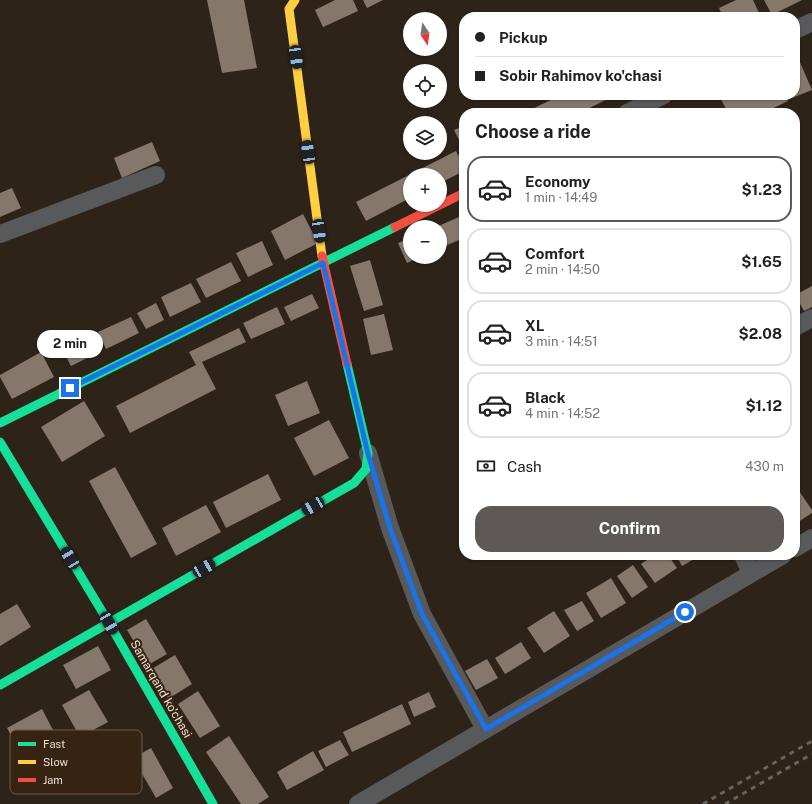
<!DOCTYPE html>
<meta charset="utf-8">
<style>
body{margin:0;font-family:"Public Sans",sans-serif;background:#f2f2f2;color:#202124;height:100vh;display:flex;flex-direction:column;font-size:15px;white-space:nowrap}
*{box-sizing:border-box;margin:0}
p{font-size:13px;color:#757577}
.icon{flex:none;width:22px;height:22px;fill:none;stroke:currentColor;stroke-width:2;stroke-linecap:round;stroke-linejoin:round}
.map{position:relative;flex:1;overflow:hidden}
.side{position:absolute;left:459px;top:108px;width:341px;height:452px;display:flex;flex-direction:column;background:#fff;border-radius:16px;box-shadow:0 1px 3px #0004}
.side>*{flex:none}
.banner{position:absolute;left:459px;top:12px;width:341px;height:88px;border-radius:16px;box-shadow:0 1px 3px #0004;display:grid;align-content:center;height:88px;padding:0 16px;background:#fff}
.needle{width:26px;rotate:167deg}
.buttons{position:absolute;left:403px;top:12px;display:grid;gap:8px}
.buttons a{display:grid;place-items:center;width:44px;height:44px;border-radius:50%;background:#fff;box-shadow:0 1px 3px #0004;font-size:20px}
.end{position:absolute;width:18px;height:18px;margin:-9px;border:5px solid #1a73e8;background:#fff;box-shadow:0 0 0 2px #fff}
.from{border-radius:50%}
.bubble{position:absolute;height:28px;border-radius:14px;background:#fff;box-shadow:0 1px 3px #0004;font-size:13px;font-weight:700;line-height:28px;text-align:center}
.car{position:absolute;width:12px;height:24px;margin:-12px -6px;border-radius:5px;box-shadow:0 0 3px 1px #0007;background:linear-gradient(#222 24%,#8ab4d8 0 40%,#222 0 76%,#8ab4d8 0 86%,#222 0)}
.banner b{display:flex;align-items:center;gap:14px;height:38px;font-size:15px}
.banner b+b{border-top:1px solid #e0e0e0}
.banner i{width:10px;height:10px;background:#202124}
ul{padding:0;list-style:none}
li{display:flex;align-items:center;gap:12px;height:66px;margin:0 8px 6px;padding:0 8px;border:2px solid #e0e0e0;border-radius:16px}
li div{flex:1}
li b{display:block;font-size:15px}
li em{font-style:normal;font-weight:700}
li.current{border-color:#5e5956}
li>.icon{width:36px;height:36px;stroke-width:1.5}
h2{padding:0 16px;font-size:18px;line-height:48px}
.pay{display:flex;align-items:center;gap:10px;height:44px;padding:0 16px;font-size:15px}
.pay p{margin-inline-start:auto}
.primary-button{display:flex;gap:8px;margin-top:auto;padding:8px 16px}
.primary-button a{flex:1;height:46px;border-radius:16px;background:#5e5956;color:#fff;font-size:16px;font-weight:700;line-height:46px;text-align:center}
.map>svg:first-child{display:block}
</style>
<div class="map">
<svg width="812" height="804" viewBox="0 0 812 804">
<rect width="100%" height="100%" fill="#2e2319"/>
<path fill="#85786b" d="M207 0H244L257 68 222 73Z
M335 0H353L358 11 323 27 315 10Z
M363 0H383L367 8Z
M736 0H753L761 17H723L719 8Z
M764 0H802L772 15Z
M799 60 812 90 792 98 791 95H795V61Z
M561 95H616L579 113H534L532 109Z
M728 95H785L788 101 763 113H728L721 99Z
M464 126V150L454 130Z
M152 142 160 161 122 178 114 158Z
M456 151 464 166V171L440 183V175H410V198L366 221 356 202Z
M12 188 21 208 0 217V193Z
M303 214 318 243 285 260 271 231Z
M459 217 464 229V238L440 248V227H436Z
M410 238V257H420L407 263 398 243Z
M262 241 273 265 248 277 236 253Z
M370 260 383 305 364 311 350 266Z
M231 262 241 281 206 298 196 279Z
M191 283 201 302 170 317 161 297Z
M812 286V307L804 311 795 295Z
M312 294 319 308 291 321 284 307Z
M156 303 164 320 146 329 137 313Z
M277 307 285 324 251 339 243 323Z
M384 314 393 350 371 355 363 319Z
M131 317 139 333 106 349 98 332Z
M239 328 246 342 202 362 216 389 130 433 116 406 196 365 189 352Z
M90 336 99 352 71 366 63 351Z
M41 352 54 377 12 399 0 377V375Z
M307 381 320 413 288 426 275 395Z
M84 401 105 436 62 462 41 427Z
M329 420 349 458 314 476 294 438Z
M115 467 157 544 131 558 89 481Z
M268 474 281 500 226 528 213 502Z
M795 485 812 510V513L795 524Z
M206 505 221 532 176 556 162 528Z
M654 555H668L677 568 655 583 641 564Z
M676 555H701L682 566Z
M633 565 648 587 632 598 617 576Z
M611 578 626 603 601 618 586 593Z
M582 601 594 621 577 631 564 610Z
M17 604 31 627 0 646V614Z
M554 611 570 636 544 653 527 628Z
M146 619 167 654 148 665 127 630Z
M521 642 531 658 505 674 495 658Z
M98 646 111 670 76 689 63 665Z
M175 655 192 684 168 699 150 670Z
M487 659 498 678 476 690 465 671Z
M89 690 108 722 80 737 62 705Z
M198 691 220 726 200 738 178 704Z
M429 692 436 707 414 717 408 702Z
M402 704 411 724 352 752 343 732Z
M42 709 64 751 29 769 7 728Z
M229 736 269 797 258 804H241L206 752Z
M340 740 349 755 326 767 318 751Z
M151 748 173 788 156 798 133 758Z
M313 751 324 770 287 790 277 772Z"/>
<g fill="none" stroke-linecap="round" stroke-linejoin="round">
<path stroke="#57595a" stroke-width="18" d="M795 30 812 22
M627 113 664 95
M0 234 156 175
M795 327 812 318
M368 453 390 528 422 614 485 729
M795 548 812 538
M743 555 751 573
M358 804 783 555"/>
<path stroke="#16e098" stroke-width="9" d="M0 423 395 227
M0 442 109 623 213 804
M0 685 354 483 366 469 368 453 347 364"/>
<path stroke="#ffcf43" stroke-width="9" d="M295 0 289 9 322 256"/>
<path stroke="#f24e42" stroke-width="9" d="M395 227 464 193
M322 256 347 364"/>
<path stroke="#656462" stroke-width="3" stroke-dasharray="5 5" stroke-linecap="butt" d="M703 804 812 741
M725 804 812 754"/>
</g>
<g fill="none" stroke-linecap="round" stroke-linejoin="round">
<path stroke="#1a73e8" stroke-width="5" d="M70 388 323 263 368 454 390 528 422 614 486 729 685 612"/>
</g>
<g text-anchor="middle" stroke-width="4" stroke-linejoin="round" paint-order="stroke">
<g font-size="12" fill="#ece0d4" stroke="#362311">
<text transform="translate(161 689) rotate(60)" y="4">Samarqand ko'chasi</text>
</g>
</g>
<rect x="10" y="730" width="132" height="64" rx="6" fill="#362311" stroke="#6d5c4c" stroke-width="1"/>
<rect x="18" y="742" width="18" height="4" fill="#16e098"/>
<rect x="18" y="760" width="18" height="4" fill="#ffcf43"/>
<rect x="18" y="778" width="18" height="4" fill="#f24e42"/>
<g font-size="11" fill="#ece0d4">
<text x="43" y="748">Fast</text>
<text x="43" y="766">Slow</text>
<text x="43" y="784">Jam</text>
</g>
</svg>
<div class="buttons">
<a><svg class="needle" viewBox="-14 -14 28 28"><path d="M0-13l5 13h-10z" fill="#e53935"/><path d="M0 13l5-13h-10z" fill="#757577"/></svg></a>
<a><svg class="icon" aria-label="locate" viewBox="0 0 24 24"><circle cx="12" cy="12" r="6"/><path d="M12 2v4M12 18v4M2 12h4M18 12h4"/></svg></a>
<a><svg class="icon" aria-label="layers" viewBox="0 0 24 24"><path d="M12 4l9 5-9 5-9-5zM3 14l9 5 9-5"/></svg></a>
<a>+</a>
<a>−</a>
</div>
<i class="end from" style="left:685px;top:612px"></i>
<i class="end" style="left:70px;top:388px"></i>
<div class="bubble" style="left:37px;top:330px;width:66px">2 min</div>
<i class="car" style="left:296px;top:57px;rotate:172deg"></i>
<i class="car" style="left:308px;top:152px;rotate:352deg"></i>
<i class="car" style="left:319px;top:231px;rotate:172deg"></i>
<i class="car" style="left:313px;top:506px;rotate:240deg"></i>
<i class="car" style="left:70px;top:558px;rotate:329deg"></i>
<i class="car" style="left:204px;top:568px;rotate:60deg"></i>
<i class="car" style="left:109px;top:623px;rotate:150deg"></i>
<div class="banner">
<b><i class="from"></i>Pickup</b>
<b><i></i>Sobir Rahimov ko'chasi</b>
</div>
<section class="side">
<h2>Choose a ride</h2>
<ul>
<li class="current"><svg class="icon" aria-label="car" viewBox="0 0 24 24"><path d="M5 17H2v-5l4-1 3-4h7l3 4 3 1v5h-3M9 17h6M6 11h13"/><circle cx="7" cy="17" r="2"/><circle cx="17" cy="17" r="2"/></svg><div><b>Economy</b><p>1 min · 14:49</p></div><em>$1.23</em></li>
<li><svg class="icon" aria-label="car" viewBox="0 0 24 24"><path d="M5 17H2v-5l4-1 3-4h7l3 4 3 1v5h-3M9 17h6M6 11h13"/><circle cx="7" cy="17" r="2"/><circle cx="17" cy="17" r="2"/></svg><div><b>Comfort</b><p>2 min · 14:50</p></div><em>$1.65</em></li>
<li><svg class="icon" aria-label="car" viewBox="0 0 24 24"><path d="M5 17H2v-5l4-1 3-4h7l3 4 3 1v5h-3M9 17h6M6 11h13"/><circle cx="7" cy="17" r="2"/><circle cx="17" cy="17" r="2"/></svg><div><b>XL</b><p>3 min · 14:51</p></div><em>$2.08</em></li>
<li><svg class="icon" aria-label="car" viewBox="0 0 24 24"><path d="M5 17H2v-5l4-1 3-4h7l3 4 3 1v5h-3M9 17h6M6 11h13"/><circle cx="7" cy="17" r="2"/><circle cx="17" cy="17" r="2"/></svg><div><b>Black</b><p>4 min · 14:52</p></div><em>$1.12</em></li>
</ul>
<div class="pay"><svg class="icon" aria-label="cash" viewBox="0 0 24 24"><path d="M3 7h18v10H3z"/><circle cx="12" cy="12" r="2"/></svg>Cash<p>430 m</p></div>
<div class="primary-button"><a>Confirm</a></div>
</section>
</div>
